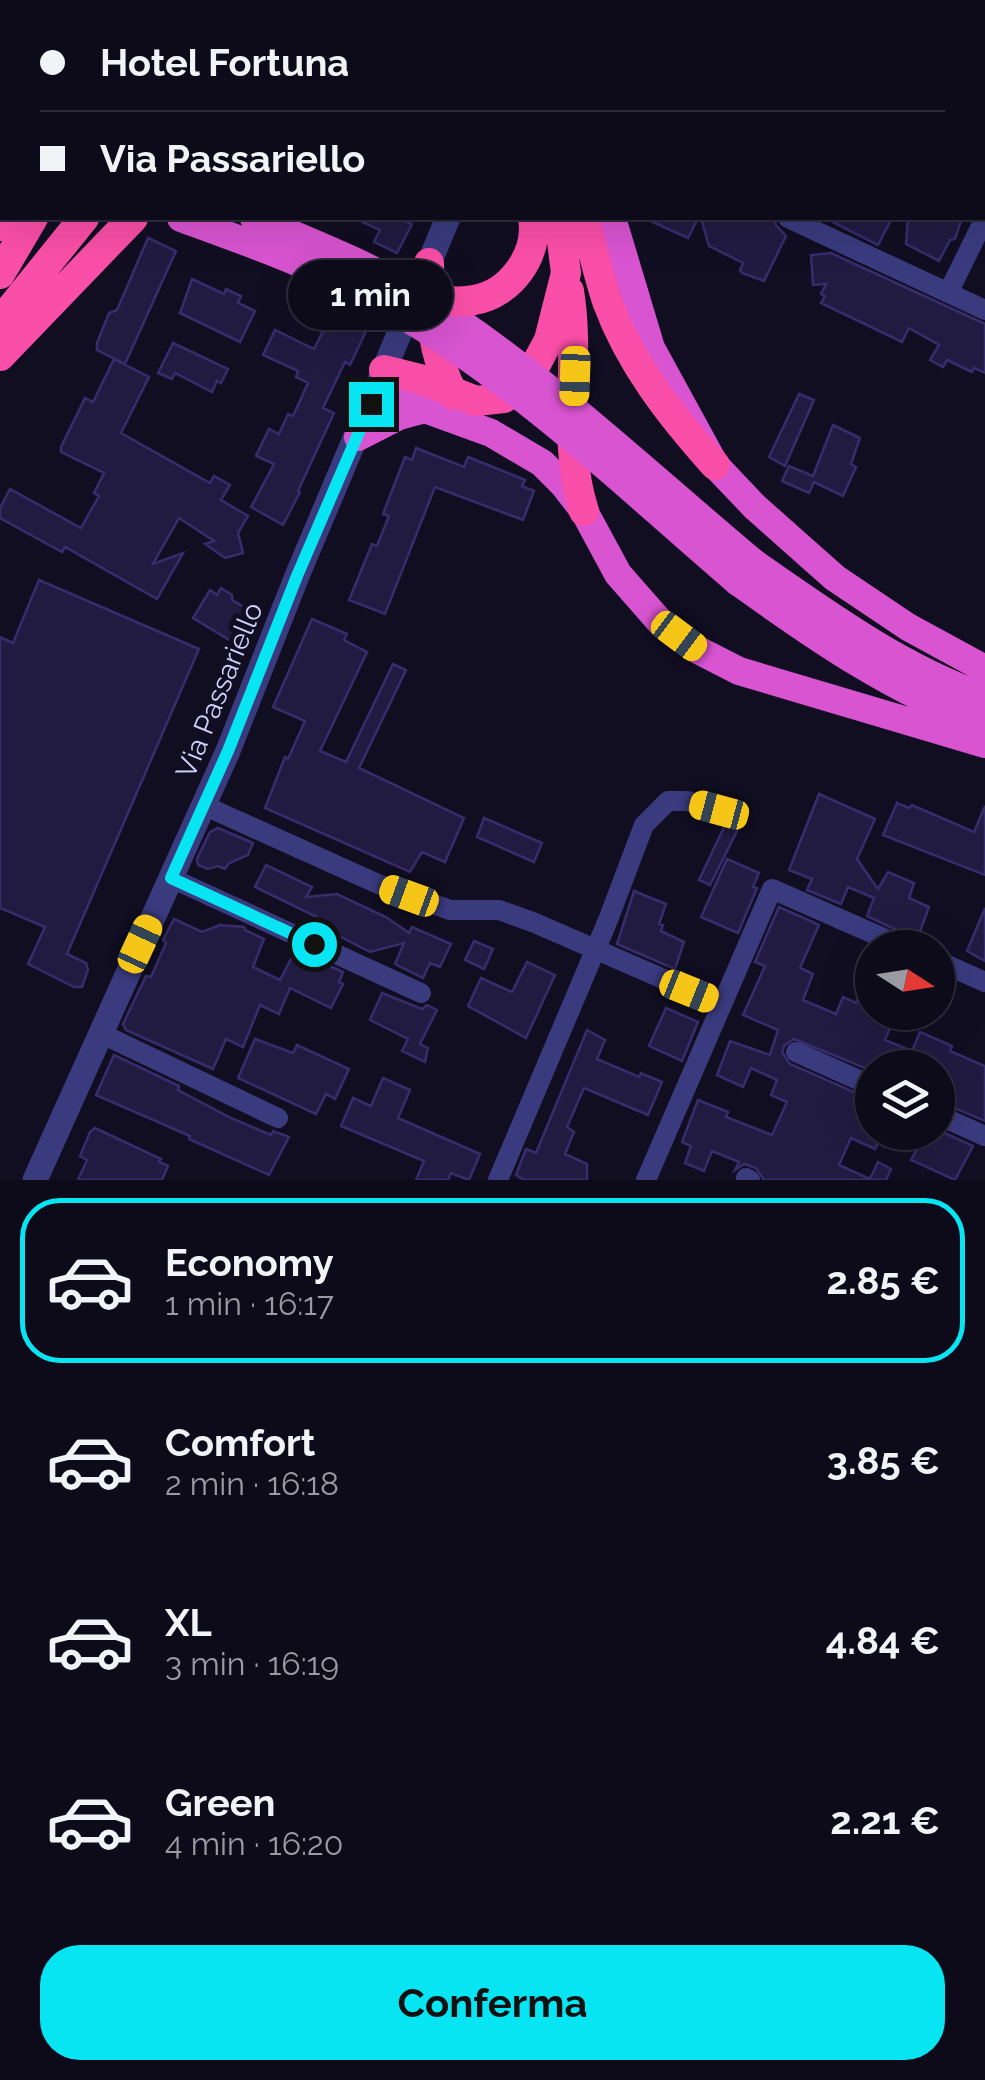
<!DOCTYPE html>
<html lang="it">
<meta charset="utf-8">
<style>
body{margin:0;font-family:Raleway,sans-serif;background:#161323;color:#f1f3f6;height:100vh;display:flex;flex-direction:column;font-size:38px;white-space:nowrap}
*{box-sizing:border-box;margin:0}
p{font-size:32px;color:#9a9aa2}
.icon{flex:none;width:55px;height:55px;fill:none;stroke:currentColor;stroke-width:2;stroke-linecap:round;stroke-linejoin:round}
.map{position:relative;height:1180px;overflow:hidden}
.details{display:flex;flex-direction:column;background:#0d0a1a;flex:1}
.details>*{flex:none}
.banner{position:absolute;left:0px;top:0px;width:985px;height:220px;box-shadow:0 10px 40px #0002,0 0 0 2px #2d2b39;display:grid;align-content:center;height:220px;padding:0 40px;background:#0d0a1a}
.needle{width:65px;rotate:102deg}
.fabs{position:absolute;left:855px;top:930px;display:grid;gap:20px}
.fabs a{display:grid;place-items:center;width:100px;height:100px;border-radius:50%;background:#0d0a1a;box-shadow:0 10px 40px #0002,0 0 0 2px #2d2b39;font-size:50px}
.end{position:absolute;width:45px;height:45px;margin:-22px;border:12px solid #07e5f3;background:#111;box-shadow:0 0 0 5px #111}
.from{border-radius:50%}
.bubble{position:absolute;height:70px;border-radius:35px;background:#0d0a1a;box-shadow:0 10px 40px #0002,0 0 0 2px #2d2b39;font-size:32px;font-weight:700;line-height:70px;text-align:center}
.car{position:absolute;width:30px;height:60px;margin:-30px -15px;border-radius:12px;box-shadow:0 0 8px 2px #0007;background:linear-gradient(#f5c518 24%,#345 0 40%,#f5c518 0 76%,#345 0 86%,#f5c518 0)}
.banner b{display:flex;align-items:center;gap:35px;height:95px;font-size:38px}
.banner b+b{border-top:2px solid #2d2b39}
.banner i{width:25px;height:25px;background:#f1f3f6}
ul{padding:18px 0 0;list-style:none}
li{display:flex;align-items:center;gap:30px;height:165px;margin:0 20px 15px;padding:0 20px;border:5px solid transparent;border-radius:40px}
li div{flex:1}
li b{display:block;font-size:38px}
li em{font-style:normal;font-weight:700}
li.selected{border-color:#07e5f3}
li>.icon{width:90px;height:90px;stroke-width:1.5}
.button{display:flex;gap:20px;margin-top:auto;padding:20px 40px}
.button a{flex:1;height:115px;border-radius:40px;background:#07e5f3;color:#111;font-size:40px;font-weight:700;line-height:115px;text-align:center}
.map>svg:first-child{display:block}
</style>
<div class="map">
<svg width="985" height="1180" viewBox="0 0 985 1180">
<rect width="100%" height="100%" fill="#110e22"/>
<path fill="#211b42" stroke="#372d6d" stroke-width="2.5" d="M354 218H398L412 224 397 253 374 242 380 230Z
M644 218H698L688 238Z
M701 218H774L776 225 786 236 764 281 742 273 740 270 743 263 709 246Z
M825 218H892L878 245Z
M908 218H962L955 239 950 240 939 261 906 244Z
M148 238 176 251 125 364 97 350V343L109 313 117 310Z
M831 253 985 324V373L974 368 972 372 947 360 943 367 930 360 939 345 909 328 902 342 821 303 825 296 821 294 826 284 813 285 811 255Z
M192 279 224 294 226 289 241 296 238 303 255 311 240 342 180 313Z
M332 313 367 329 350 365 345 362 323 408 334 413 298 491 300 492 283 525 251 507 274 464 256 456 269 429 279 434 288 414 293 416 308 383 296 377 298 371 263 355 275 330 314 349Z
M173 343 228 369 221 383 217 381 212 392 175 373 172 379 158 373Z
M114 359 149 377 121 433 210 483 214 476 230 485 221 500 248 516 238 533 243 553 225 558 205 544 214 541 179 518 153 564 183 553 157 599 65 547 62 552 0 518V508L10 489 81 528 99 496 94 493 104 473 61 452V447L85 398 93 402Z
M799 394 814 400 785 466 769 457Z
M833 425 860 438 851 464 856 467 843 496 814 482 809 493 782 481 789 466 813 476Z
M416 448 464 467 468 457 525 480 522 486 534 491 523 520 435 487 385 614 349 600 372 544 377 546 389 516 383 514 405 457 412 460Z
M39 580 199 649 67 954 86 963 88 970 82 987H74L28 964 45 927 0 908V637L13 643Z
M221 588 232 595V600L251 611 236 644 193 618 210 590 217 595Z
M312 619 347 634 344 640 367 652 320 751 346 762 393 664 406 670 359 768 464 818 445 862 422 852 410 872 265 808 285 757 288 759 305 721 273 707Z
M819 794 875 819 857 859 878 889 888 872 914 883 909 898 929 907 917 940 867 916 874 898 848 887 841 904 807 890 812 879 789 870Z
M897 803 909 808 912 805 974 832 985 806V875L883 835Z
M735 804 748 809 710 885 699 880Z
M484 818 542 843 534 862 477 837Z
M218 828 253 843 248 855 229 863 225 869 218 866 208 869 198 865 197 859 210 832Z
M727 859 759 873 753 887 757 888 738 933 701 917Z
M266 865 312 887 306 897 337 894 386 917 409 933 412 927 451 944 440 967 430 963 423 978 395 964 404 943 370 952 337 935 332 937 320 931 317 917 255 887Z
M634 891 666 904 659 924 663 925 661 931 684 942 675 969 617 944Z
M779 907 819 925 800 968 813 974 803 1000 836 1014 843 997 856 1003 872 968V1012L893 1020 885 1040 912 1051 920 1032 952 1046 950 1051 985 1066V1121L938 1101V1068H872V1071L794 1039 784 1046 782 1052 790 1064 872 1100V1132H883L875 1149 851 1138 839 1165 870 1179 878 1162 891 1169 886 1180H764L756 1168 744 1164 735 1170 739 1162 712 1151 704 1171 685 1163 691 1146 682 1142 698 1100 728 1112 726 1117 772 1135 787 1102 771 1095 777 1080 751 1068 743 1087 717 1075 730 1041 770 1055 778 1030 743 1015 765 966 755 962Z
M985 908V961L967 951Z
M174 919 202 932 220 925 244 927 245 930 264 939 253 967 280 980 293 955 299 958 302 953 343 972 339 982 343 984 331 1008 290 988 279 1014 260 1005 243 1047 226 1039 213 1069 126 1030 123 1024 146 976 151 977 166 943 163 940Z
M474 941 493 949 484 969 465 960Z
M527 962 555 975 526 1038 468 1006 481 978 512 992Z
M382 993 422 1009 427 1005 437 1010 420 1044 428 1048 425 1062 402 1051 408 1039 370 1020Z
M666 1008 698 1022 682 1061 649 1046Z
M587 1030 605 1040 597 1059 639 1077 641 1073 662 1082 648 1115 584 1088 567 1127 574 1132 565 1154 587 1164V1180H524L516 1175 526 1149 536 1153Z
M255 1039 293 1053 297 1045 349 1069 335 1099 326 1094 316 1114 238 1078Z
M114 1055 179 1086 178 1090 231 1118 271 1135 273 1131 289 1137 269 1175 189 1139 190 1136 96 1095Z
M383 1078 410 1090 398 1118 480 1154 469 1180 451 1173 448 1180H416L424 1161 341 1126 353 1098 371 1106Z
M95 1128 161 1159 159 1162 168 1166 162 1180H78L87 1160 80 1156 90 1132Z
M938 1130 973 1146 955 1180 911 1160 926 1132H938Z"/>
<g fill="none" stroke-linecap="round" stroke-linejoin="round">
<path stroke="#3a3b7f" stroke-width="20" d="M982 179 985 181
M788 218 985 310
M948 293 985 218
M203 805 378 884 450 910H499L535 923 721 1004
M171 878 421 993
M938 961 985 982
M102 1034 278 1118
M796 1052 872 1086
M938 1115 985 1136
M746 1178 750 1180
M498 1180 608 920 644 825 668 801H687L719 810
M646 1180 772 889 906 948"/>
<path stroke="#3a3b7f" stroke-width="25" d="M588 2 590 0
M35 1180 228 751 297 576 448 218"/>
<path stroke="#d954d1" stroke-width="28" d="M647 2 648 0
M0 121 2 122
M0 151 2 152
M612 218 651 348 715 465 755 507 835 578 908 627 985 669
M384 370 425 409 491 433 542 463 563 484 584 511 618 574 661 623 696 649 739 671 985 744
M358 437 399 416 425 409
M754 563C826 613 901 668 985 697
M738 582C816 638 894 692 985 725"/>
<path stroke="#fa4fa8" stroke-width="30" d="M453 0 457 2
M547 0 548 2
M149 2 157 0
M208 2 211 0
M584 218C592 245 598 274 607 301 630 364 671 416 715 465
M0 226 4 218
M429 263C430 310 431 354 454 395
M0 274 33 218
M569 291C581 364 561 441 584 511
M0 322 84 218
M0 356 133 218
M384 370 420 379 476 401 504 398 527 381 549 340 566 273 559 218"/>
<path stroke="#d954d1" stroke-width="28" d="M181 218C233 237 287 256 337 280 488 352 612 474 738 582
M254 218C310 242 368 264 420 296 540 371 645 472 754 563"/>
<path stroke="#fa4fa8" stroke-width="30" d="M418 296C437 299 455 304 474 300 511 294 539 254 533 218"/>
</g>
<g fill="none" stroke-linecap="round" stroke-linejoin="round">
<path stroke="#07e5f3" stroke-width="12" d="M314 944 171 878 228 751 297 576 371 404"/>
</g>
<g text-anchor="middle" stroke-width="10" stroke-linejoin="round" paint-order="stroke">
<g font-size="28" fill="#d3d0fe" stroke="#110e22">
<text transform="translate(219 690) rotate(-68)" y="10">Via Passariello</text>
</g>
</g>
</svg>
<div class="fabs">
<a><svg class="needle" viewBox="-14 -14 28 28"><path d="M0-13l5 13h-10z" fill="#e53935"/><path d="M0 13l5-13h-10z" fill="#9a9aa2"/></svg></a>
<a><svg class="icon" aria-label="layers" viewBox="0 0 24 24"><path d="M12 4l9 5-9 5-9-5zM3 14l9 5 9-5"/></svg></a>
</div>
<i class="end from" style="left:314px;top:944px"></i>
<i class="end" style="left:371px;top:404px"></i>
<div class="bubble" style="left:288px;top:260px;width:165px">1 min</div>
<i class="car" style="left:575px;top:376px;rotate:182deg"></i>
<i class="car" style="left:679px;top:636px;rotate:127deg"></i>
<i class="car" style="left:719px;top:810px;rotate:285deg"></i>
<i class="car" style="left:409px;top:896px;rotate:290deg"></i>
<i class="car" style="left:140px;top:944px;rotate:25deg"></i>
<i class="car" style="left:689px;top:991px;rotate:112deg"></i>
<div class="banner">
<b><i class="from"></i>Hotel Fortuna</b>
<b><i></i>Via Passariello</b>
</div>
</div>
<section class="details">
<ul>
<li class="selected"><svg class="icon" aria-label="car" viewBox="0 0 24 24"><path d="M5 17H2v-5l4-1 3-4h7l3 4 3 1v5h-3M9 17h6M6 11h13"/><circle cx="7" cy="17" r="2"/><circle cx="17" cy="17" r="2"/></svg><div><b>Economy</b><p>1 min · 16:17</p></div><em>2.85 €</em></li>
<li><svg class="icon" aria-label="car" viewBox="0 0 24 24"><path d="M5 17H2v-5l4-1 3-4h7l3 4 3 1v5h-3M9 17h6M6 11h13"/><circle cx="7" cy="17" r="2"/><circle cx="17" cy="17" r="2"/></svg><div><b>Comfort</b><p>2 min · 16:18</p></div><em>3.85 €</em></li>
<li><svg class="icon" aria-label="car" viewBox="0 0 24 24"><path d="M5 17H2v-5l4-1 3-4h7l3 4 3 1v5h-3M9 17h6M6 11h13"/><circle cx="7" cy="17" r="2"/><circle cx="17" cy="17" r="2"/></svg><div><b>XL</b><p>3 min · 16:19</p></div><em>4.84 €</em></li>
<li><svg class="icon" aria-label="car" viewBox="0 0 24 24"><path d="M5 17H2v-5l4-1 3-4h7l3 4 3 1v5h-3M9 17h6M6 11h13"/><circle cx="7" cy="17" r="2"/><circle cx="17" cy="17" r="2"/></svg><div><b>Green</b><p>4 min · 16:20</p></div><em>2.21 €</em></li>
</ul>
<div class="button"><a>Conferma</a></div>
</section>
